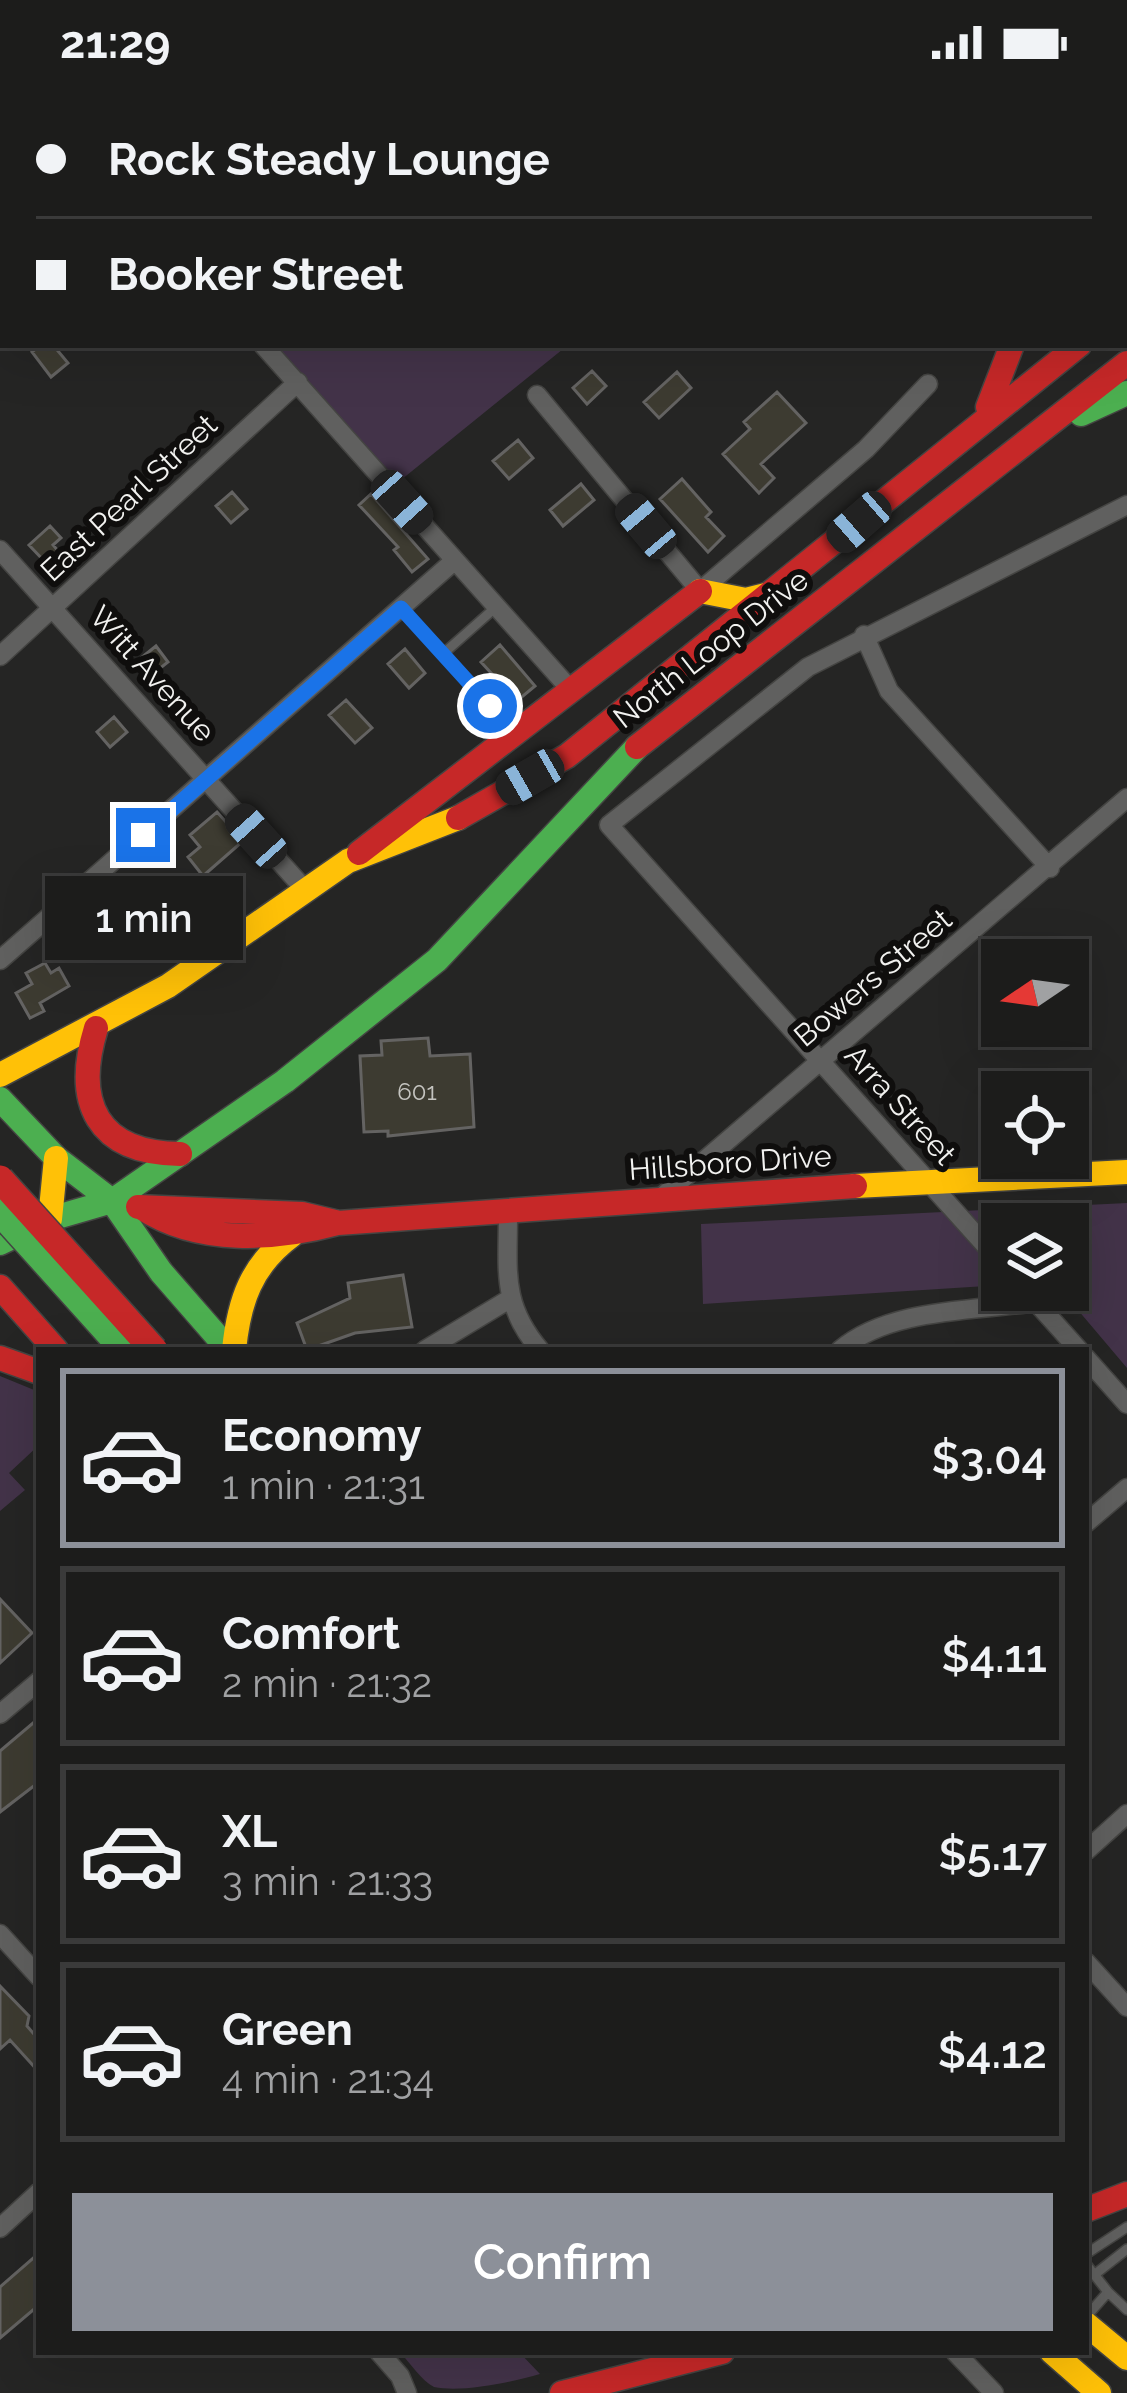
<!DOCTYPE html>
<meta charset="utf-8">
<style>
body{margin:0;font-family:Raleway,sans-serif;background:#252524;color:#f1f3f6;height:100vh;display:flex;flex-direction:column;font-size:45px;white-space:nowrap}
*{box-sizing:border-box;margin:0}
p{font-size:39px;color:#a0a1a3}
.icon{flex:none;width:66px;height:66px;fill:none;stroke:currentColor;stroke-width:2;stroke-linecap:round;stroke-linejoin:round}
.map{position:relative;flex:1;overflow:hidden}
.details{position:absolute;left:36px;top:1263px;width:1053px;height:1008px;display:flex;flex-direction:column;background:#1c1c1b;border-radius:0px;box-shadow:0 12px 48px #0002,0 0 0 3px #3a3a3a}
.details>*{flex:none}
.guide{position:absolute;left:0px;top:0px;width:1128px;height:264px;box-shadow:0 12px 48px #0002,0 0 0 3px #3a3a3a;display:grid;align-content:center;height:264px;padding:0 36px;background:#1c1c1b}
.needle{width:78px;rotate:257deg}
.buttons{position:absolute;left:981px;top:855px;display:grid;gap:24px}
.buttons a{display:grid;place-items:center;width:108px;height:108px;border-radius:0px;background:#1c1c1b;box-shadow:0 12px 48px #0002,0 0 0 3px #3a3a3a;font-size:60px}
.end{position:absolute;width:54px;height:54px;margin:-27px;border:15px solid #1a73e8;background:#fff;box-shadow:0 0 0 6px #fff}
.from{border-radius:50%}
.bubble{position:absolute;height:84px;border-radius:0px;background:#1c1c1b;box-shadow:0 12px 48px #0002,0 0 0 3px #3a3a3a;font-size:39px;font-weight:600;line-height:84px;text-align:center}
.car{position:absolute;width:36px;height:72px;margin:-36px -18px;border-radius:15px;box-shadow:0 0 9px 3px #0007;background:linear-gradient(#222 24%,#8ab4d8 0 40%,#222 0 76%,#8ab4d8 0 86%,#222 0)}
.guide b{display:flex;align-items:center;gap:42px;height:114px;font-size:45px}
.guide b+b{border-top:3px solid #3a3a3a}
.guide i{width:30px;height:30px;background:#f1f3f6}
ul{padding:21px 0 0;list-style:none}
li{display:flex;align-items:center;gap:36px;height:180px;margin:0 24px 18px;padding:0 12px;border:6px solid #3a3a3a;border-radius:0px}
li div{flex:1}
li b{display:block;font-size:45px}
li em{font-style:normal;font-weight:600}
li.selected{border-color:#8c9099}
li>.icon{width:108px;height:108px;stroke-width:1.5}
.action{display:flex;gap:24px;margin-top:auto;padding:24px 36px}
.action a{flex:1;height:138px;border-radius:0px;background:#8c9099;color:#fff;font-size:48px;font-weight:600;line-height:138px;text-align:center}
.status{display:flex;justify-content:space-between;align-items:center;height:84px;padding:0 60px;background:#1c1c1b;direction:ltr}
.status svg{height:33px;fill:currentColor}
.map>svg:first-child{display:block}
</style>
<div class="status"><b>21:29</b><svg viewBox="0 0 49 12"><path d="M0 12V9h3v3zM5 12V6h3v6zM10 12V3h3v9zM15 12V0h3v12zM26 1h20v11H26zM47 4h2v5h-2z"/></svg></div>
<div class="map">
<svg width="1127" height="2309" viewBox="0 0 1127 2309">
<rect width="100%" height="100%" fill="#252524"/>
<path fill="#433349" d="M272 261H568L396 400Z
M1127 1119V1284L1061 1206H1068V1140H1002V1201L703 1220 701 1140Z
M0 1292 39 1308V1361L9 1389 25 1406 0 1427Z
M400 2268H519L540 2290C512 2298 462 2309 434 2303 421 2296 410 2279 400 2268Z"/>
<path fill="#3d3b31" stroke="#646362" stroke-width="3" d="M40 261H53L68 279 51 293 32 268Z
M592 287 606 302 587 320 573 304Z
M677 288 691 304 659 334 644 318Z
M777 308 806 339 761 380 774 394 759 409 723 370 750 345 744 338Z
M518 356 533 374 509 395 493 377Z
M682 395 711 428 706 433 724 452 708 468 660 415Z
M581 400 594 416 563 442 550 426Z
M232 408 247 425 231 439 216 422Z
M371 410 428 475 412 488 394 466 398 463 359 421Z
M50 442 61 454 53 461 60 469 47 480 29 461Z
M500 561 535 602 517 617 481 578Z
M156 562 168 578 149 593 136 578Z
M405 565 425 589 409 604 388 580Z
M346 616 372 644 355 659 329 631Z
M114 633 127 648 110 663 97 648Z
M217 728 243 757 203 792 188 773 200 763 190 751Z
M45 879 51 889 59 884 69 902 40 919 44 927 30 934 16 909 32 900 26 889Z
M428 954 430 972 470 970 474 1043 388 1052V1047L364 1048 360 972 382 971 381 957Z
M403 1191 412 1243 355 1249 307 1266 297 1239 350 1214 348 1199Z
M0 1515 32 1549 0 1579Z
M39 1634V1698L0 1728V1667Z
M0 1902 29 1932 27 1942 39 1956V1988L10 1956 0 1965Z
M39 2169V2221L0 2254V2203Z"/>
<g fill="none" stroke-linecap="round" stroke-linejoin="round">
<g stroke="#444442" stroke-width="12">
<path id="lane" d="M496 523 444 569 513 649
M402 526 444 569
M1086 2170 1127 2143
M1086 2180 1108 2208
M1094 2191 1127 2165
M1086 2233 1108 2208 1127 2226"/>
</g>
<g stroke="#444442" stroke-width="21">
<path id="street" d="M0 41H3
M0 249 3 246
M263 261 570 605
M537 311 700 507 866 365 928 300
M0 466 307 808
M864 551 889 607 1050 784
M0 572 298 298
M0 876 454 477
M657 1117 1127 714
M508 1130C508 1187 501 1220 540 1266
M1002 1180 609 741 808 583 1127 421
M1025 1206 1079 1266
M425 1266 508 1216
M840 1266C889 1224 974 1227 1036 1218
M1086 1274 1127 1320
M1086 1439 1127 1404
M0 1630 39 1597
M1086 1767 1127 1730
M0 1850 39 1893
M1086 1878 1127 1923
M0 2144 39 2108
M379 2268 400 2292 407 2309
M955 2268 994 2309"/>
</g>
<g stroke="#444442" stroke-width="27">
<path id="fast" d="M0 7H3
M1125 162 1127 160
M1081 330 1127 309
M0 1015 56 1074 112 1117 161 1188 229 1266
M0 1159 50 1135 112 1117 285 997 437 876 637 663"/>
</g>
<g stroke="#444442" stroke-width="27">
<path id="slow" d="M299 0 318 3
M614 0 630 3
M1125 76H1127
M1125 226 1127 224
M700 507 746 516 766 511
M0 991 168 902 348 777 458 734
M855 1102 1127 1088
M50 1135 56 1074
M234 1266C239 1217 251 1181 292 1151
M1086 2240 1127 2274
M1052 2268 1099 2309"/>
</g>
<g stroke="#444442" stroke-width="27">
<path id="jam" d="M870 0 880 3
M1125 137 1127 138
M988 323 1012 261
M637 663 1127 279
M458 734 567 672 1079 261
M359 769 700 507
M96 944C73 1019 97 1069 180 1070
M138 1123 302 1130 335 1138
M142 1124C199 1161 275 1156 338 1139L855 1102
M0 1203 56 1266
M0 1274 39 1288
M1086 2126 1127 2110
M562 2309 722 2268"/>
</g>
<use href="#lane" stroke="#60605f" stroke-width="9"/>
<use href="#street" stroke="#60605f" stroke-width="18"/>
<use href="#fast" stroke="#4caf50" stroke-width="24"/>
<use href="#slow" stroke="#ffc107" stroke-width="24"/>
<use href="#jam" stroke="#c62828" stroke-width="24"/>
<g stroke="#444442" stroke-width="30" stroke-linecap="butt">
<path id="fast-bridge" d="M0 1128 124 1266"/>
</g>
<g stroke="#444442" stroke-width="30" stroke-linecap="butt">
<path id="jam-bridge" d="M0 1095 154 1266"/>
</g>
<use href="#fast-bridge" stroke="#4caf50" stroke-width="27"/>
<use href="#jam-bridge" stroke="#c62828" stroke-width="27"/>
</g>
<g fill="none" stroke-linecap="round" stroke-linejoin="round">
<path stroke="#1a73e8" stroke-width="15" d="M143 751 401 524 490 622"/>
</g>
<g text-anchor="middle" stroke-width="12" stroke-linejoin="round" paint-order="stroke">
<g font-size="24" fill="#c5c4c0">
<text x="417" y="1016">601</text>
</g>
<g font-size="30" fill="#f2f2f0" stroke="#0f0e0d">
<text transform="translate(129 414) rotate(-43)" y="10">East Pearl Street</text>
<text transform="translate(711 565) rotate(-38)" y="10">North Loop Drive</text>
<text transform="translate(152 590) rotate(48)" y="10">Witt Avenue</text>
<text transform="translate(873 894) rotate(-40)" y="10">Bowers Street</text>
<text transform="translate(900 1021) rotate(48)" y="10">Arra Street</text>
<text transform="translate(730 1079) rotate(-4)" y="10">Hillsboro Drive</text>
</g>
</g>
</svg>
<div class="buttons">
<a><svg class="needle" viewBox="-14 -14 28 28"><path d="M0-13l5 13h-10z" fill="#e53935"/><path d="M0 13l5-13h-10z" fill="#a0a1a3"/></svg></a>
<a><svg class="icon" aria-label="locate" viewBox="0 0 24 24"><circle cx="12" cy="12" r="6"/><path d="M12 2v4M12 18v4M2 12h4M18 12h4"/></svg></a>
<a><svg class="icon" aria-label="layers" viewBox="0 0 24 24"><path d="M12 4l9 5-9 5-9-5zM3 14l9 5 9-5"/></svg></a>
</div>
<i class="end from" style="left:490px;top:622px"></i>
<i class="end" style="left:143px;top:751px"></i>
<div class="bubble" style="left:45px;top:792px;width:198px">1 min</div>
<i class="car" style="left:402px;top:418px;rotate:138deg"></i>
<i class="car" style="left:859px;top:438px;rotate:229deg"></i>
<i class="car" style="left:646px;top:442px;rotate:320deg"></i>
<i class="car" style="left:530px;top:693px;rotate:240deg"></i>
<i class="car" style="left:256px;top:752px;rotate:318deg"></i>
<div class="guide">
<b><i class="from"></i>Rock Steady Lounge</b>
<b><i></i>Booker Street</b>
</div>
<section class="details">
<ul>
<li class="selected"><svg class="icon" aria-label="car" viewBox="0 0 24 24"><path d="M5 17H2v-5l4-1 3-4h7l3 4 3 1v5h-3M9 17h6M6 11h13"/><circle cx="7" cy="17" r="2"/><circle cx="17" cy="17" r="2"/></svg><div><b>Economy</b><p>1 min · 21:31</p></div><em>$3.04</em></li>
<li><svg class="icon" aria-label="car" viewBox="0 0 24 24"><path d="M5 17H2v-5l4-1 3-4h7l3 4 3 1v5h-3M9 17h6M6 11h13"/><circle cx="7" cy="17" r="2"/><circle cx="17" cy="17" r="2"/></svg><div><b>Comfort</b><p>2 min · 21:32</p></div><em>$4.11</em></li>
<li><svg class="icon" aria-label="car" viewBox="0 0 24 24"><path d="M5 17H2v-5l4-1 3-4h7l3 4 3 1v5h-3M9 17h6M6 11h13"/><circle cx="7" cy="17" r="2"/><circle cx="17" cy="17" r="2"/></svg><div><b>XL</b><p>3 min · 21:33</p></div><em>$5.17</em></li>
<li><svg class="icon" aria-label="car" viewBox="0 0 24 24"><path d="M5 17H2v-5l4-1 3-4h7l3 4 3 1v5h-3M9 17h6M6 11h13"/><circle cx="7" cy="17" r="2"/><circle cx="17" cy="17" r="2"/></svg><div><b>Green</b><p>4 min · 21:34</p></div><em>$4.12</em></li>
</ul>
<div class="action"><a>Confirm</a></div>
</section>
</div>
